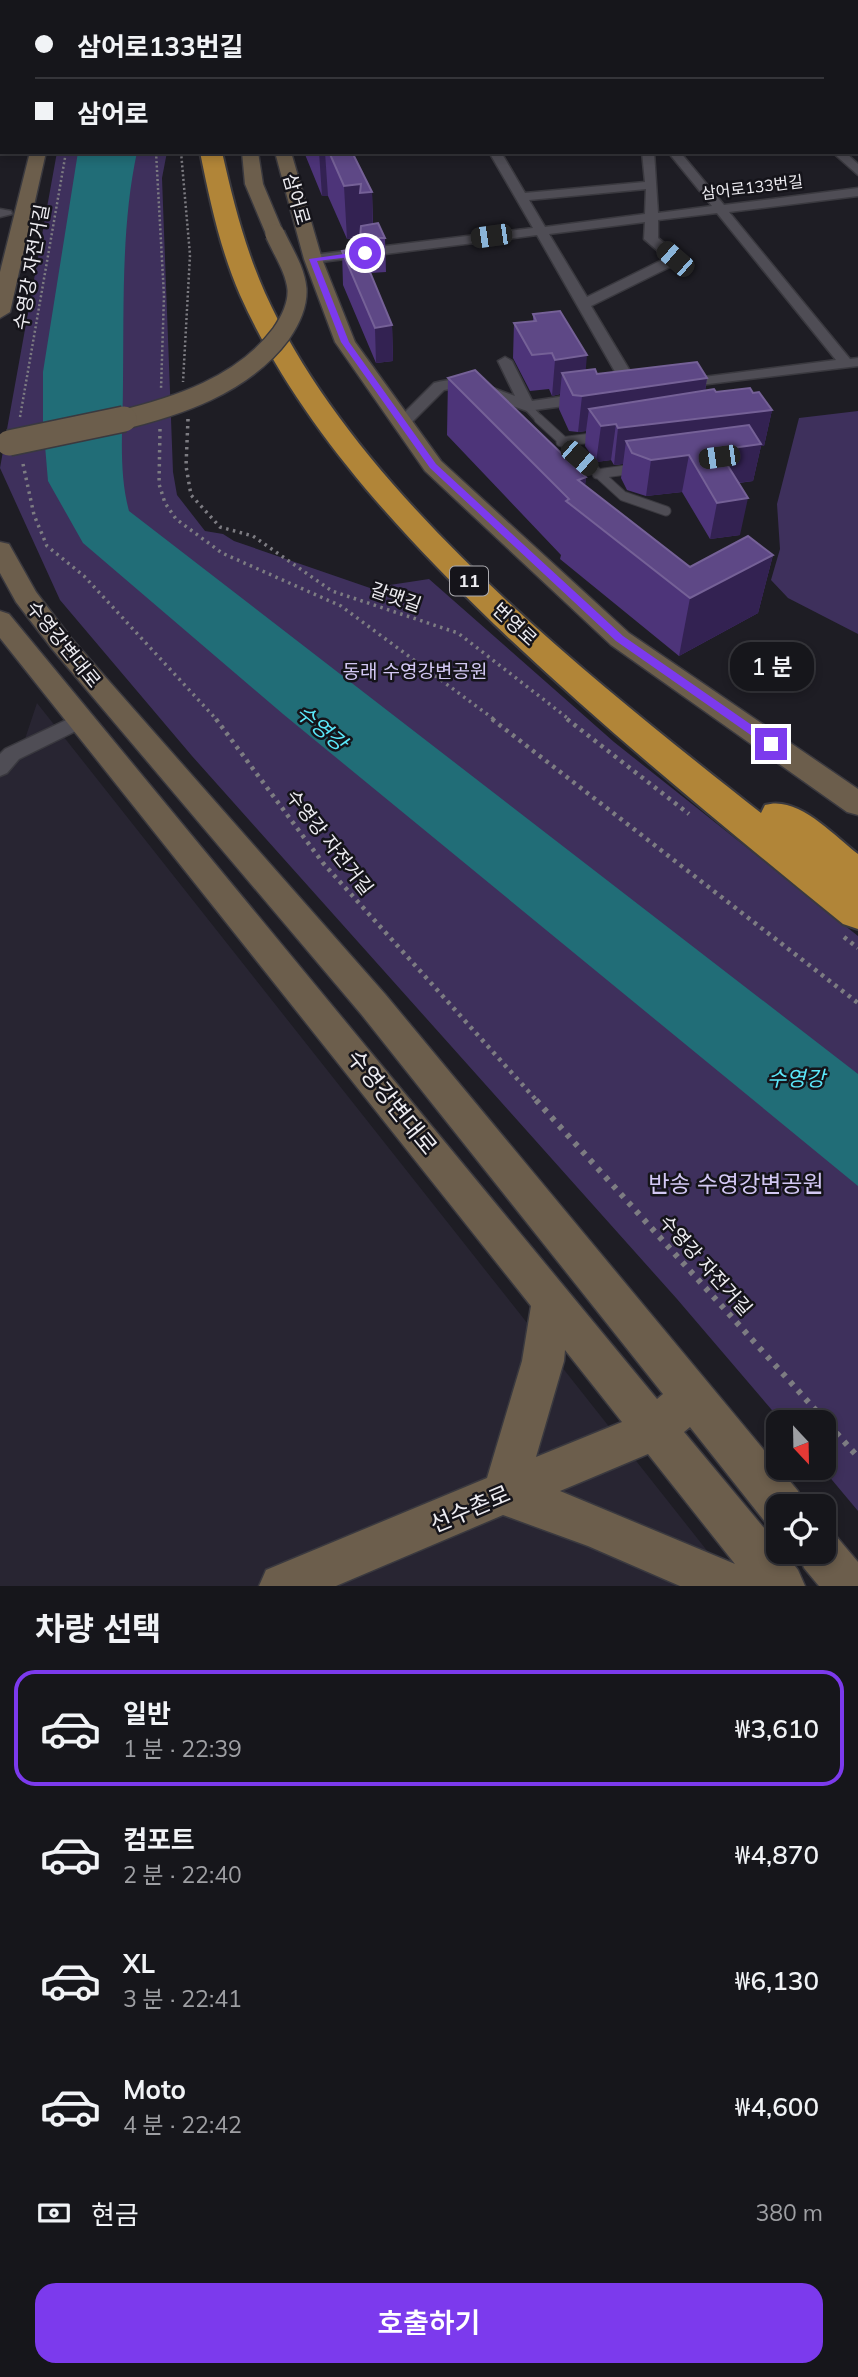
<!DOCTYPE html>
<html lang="ko">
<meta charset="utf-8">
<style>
body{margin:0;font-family:Mulish,"Noto Sans KR",sans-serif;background:#1f1f24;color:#f1f3f6;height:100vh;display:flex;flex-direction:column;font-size:26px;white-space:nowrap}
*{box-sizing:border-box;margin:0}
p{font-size:23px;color:#9e9fa3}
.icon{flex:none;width:38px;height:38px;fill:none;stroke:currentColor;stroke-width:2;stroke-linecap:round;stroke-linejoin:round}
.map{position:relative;height:1586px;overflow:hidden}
.side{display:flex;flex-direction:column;background:#16161b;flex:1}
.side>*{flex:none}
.hud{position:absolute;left:0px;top:0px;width:859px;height:154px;box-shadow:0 4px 10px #0003,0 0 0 2px #35353a;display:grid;align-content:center;height:154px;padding:0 35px;background:#16161b}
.needle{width:46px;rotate:158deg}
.fabs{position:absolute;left:766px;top:1410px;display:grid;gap:14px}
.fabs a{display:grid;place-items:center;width:70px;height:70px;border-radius:14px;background:#16161b;box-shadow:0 4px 10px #0003,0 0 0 2px #35353a;font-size:35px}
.end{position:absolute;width:32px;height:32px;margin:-16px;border:9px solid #7c3aed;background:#fff;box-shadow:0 0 0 4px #fff}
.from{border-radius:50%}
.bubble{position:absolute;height:49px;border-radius:21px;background:#16161b;box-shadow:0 4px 10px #0003,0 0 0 2px #35353a;font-size:23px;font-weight:600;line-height:49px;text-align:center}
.car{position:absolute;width:21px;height:42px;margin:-21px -10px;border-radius:9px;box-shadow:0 0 5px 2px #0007;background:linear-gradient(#222 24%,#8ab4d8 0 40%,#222 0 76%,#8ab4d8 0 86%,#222 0)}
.hud b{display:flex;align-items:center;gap:24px;height:66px;font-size:26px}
.hud b+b{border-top:2px solid #35353a}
.hud i{width:18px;height:18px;background:#f1f3f6}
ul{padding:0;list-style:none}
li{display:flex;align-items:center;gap:21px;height:116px;margin:0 14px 10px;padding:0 21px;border:4px solid transparent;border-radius:21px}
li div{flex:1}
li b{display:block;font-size:26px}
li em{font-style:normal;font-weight:600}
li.on{border-color:#7c3aed}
li>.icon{width:63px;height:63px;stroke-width:1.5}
h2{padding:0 35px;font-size:32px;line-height:84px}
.pay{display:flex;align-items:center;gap:18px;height:77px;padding:0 35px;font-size:26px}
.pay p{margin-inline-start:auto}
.action{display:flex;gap:14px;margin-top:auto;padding:14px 35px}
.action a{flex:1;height:80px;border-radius:21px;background:#7c3aed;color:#fff;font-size:28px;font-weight:600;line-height:80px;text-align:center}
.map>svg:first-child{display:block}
</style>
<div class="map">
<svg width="858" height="1586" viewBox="0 0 858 1586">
<rect width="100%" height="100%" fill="#1e1d24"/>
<path fill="#282532" d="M37 703 735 1586H0V767L24 742Z"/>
<path fill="#3e305c" d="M455 0H858V81V2Z
M57 152H167L162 178 173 472 177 495 205 531 223 534 234 541 370 588 429 579 614 742 858 936V1511L822 1468H824V1423H783L677 1299 192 756 60 600 0 468Z
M858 411V634L788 598 771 580 780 549 777 504 799 418Z"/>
<path fill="#216d77" d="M78 152H137C121 226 124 308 123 383 123 426 118 470 129 511L858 1074V1186L283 714 83 543 48 481 43 422V372Z"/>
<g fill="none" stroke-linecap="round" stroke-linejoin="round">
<g stroke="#3a393f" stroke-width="10">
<path id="lane-far1" d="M527 406 541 421"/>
</g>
<g stroke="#3a393f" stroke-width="11">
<path id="lane" d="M539 419 623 496 666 511
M561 442 599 437
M597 474 633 469"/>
</g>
<g stroke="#3a393f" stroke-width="3">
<path id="street" d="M375 0H385L387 2H376Z
M489 152H501L525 193 645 182 642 152H654L658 213 712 206 668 152H680L724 205 858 188V196L729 212 850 359 858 358V366L675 388 672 385 680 380 836 360 717 213 658 220V238L680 256V262L591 306 642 391 634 396 626 391 537 235 313 263 306 259 313 255 533 228ZM646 189 645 214 545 227 529 200ZM645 222 644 239 666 258 587 297 549 234Z
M832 152H845L858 164V175Z
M0 209 11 211 12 214 0 217Z
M505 357 512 361 532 401 586 393 594 398 586 403 527 411 460 387 444 390 408 426 402 428 394 423 434 383C468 374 483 385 515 396L498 361Z
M81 713 91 720 88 725 19 759 7 773 0 776V754L5 749Z"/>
</g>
<g stroke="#3a393f" stroke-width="3">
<path id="secondary" d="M77 0H91L76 2Z
M278 0H292V2H278Z
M30 152H46L10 312 0 318V272Z
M242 152H258L263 184 284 234 282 238H268L266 234 245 184Z
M275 152H291L322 259 355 342 441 461 629 633 858 789V815L847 812 611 645 425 471 335 342 304 259Z
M0 542 9 544 36 592 71 638 385 994 798 1491 804 1507H779V1528L766 1523 690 1427 684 1432 779 1546V1552H784L798 1570 805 1586H680L588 1546 503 1515 336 1586H259L266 1570 487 1478 522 1361 531 1306 0 638V611L9 614 657 1399 663 1394 361 1014 53 650 16 602 0 573ZM565 1350 622 1422 536 1457 564 1361ZM648 1454 735 1564 560 1491Z
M824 1531 836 1536 858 1562V1586H819L804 1568 798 1552H824Z"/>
</g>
<g stroke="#3a393f" stroke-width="4">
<path id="highway" d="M233 0H251V2H233Z
M200 152H222C233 201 245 248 265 293 356 495 590 678 761 813L765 805C798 795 833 835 858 854V929L843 924C724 827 605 730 494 624 395 528 297 422 240 295 220 249 210 201 200 152Z"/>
</g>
<path stroke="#7d7c82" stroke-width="2.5" stroke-dasharray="2 2.5" stroke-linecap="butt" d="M120 2 122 0
M218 2 220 0
M156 152 164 296 161 389
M181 152 190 255 183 382
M20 417 66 152
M188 421V418"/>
<path stroke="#7d7c82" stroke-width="3.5" stroke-dasharray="2.5 4.5" stroke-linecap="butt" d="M188 419 186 466 191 495 220 527 253 536 332 591 458 633 570 720
M160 429 159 484 165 503 176 519 222 553 341 606 495 720
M23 464 34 515 47 546 84 576 217 720"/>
<path stroke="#7d7c82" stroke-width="4.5" stroke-dasharray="3.5 5" stroke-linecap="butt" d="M216 719 323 863 538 1102
M492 719 858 1003
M567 719 689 814
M844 937 858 948"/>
<path stroke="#7d7c82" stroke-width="6" stroke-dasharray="4.5 7" stroke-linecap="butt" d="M536 1100 858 1457"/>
<use href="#lane-far1" stroke="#4f4d55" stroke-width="7"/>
<use href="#lane" stroke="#4f4d55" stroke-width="9"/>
<use href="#street" fill="#4f4d55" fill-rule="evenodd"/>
<use href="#secondary" fill="#6c5e4c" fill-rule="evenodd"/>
<use href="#highway" fill="#b18538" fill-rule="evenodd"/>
<g stroke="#3a393f" stroke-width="22" stroke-linecap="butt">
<path id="secondary-bridge-far1" d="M117 421C177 407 243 385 281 334 290 321 298 305 297 289 295 269 283 252 275 234"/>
</g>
<g stroke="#3a393f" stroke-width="28" stroke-linecap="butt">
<path id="secondary-bridge" d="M9 443 124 419"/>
</g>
<use href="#secondary-bridge-far1" stroke="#6c5e4c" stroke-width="19"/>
<use href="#secondary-bridge" stroke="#6c5e4c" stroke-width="25"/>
</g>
<path fill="#4d3479" d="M0 0H56L57 2H2V58L0 57Z
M304 152H352L372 192 373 224 385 238 386 272 370 273 392 325 393 361 376 363 343 285 342 251 360 249V238L347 239 328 196H322Z
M533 314 586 370 597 374 707 378 705 391 716 392 753 393 772 410 764 446H761L753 481 739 483 740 535 710 539 682 492 646 496 627 490 621 478 623 464 614 465 611 460 596 462 585 446 586 431 578 432 569 431 559 409 560 394 552 396 549 389 530 391 513 358 514 323 533 321Z
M448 378 586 477 585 485 690 567 773 555 758 613 679 656 560 559 561 555 447 435Z"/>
<path fill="#332252" d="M46 0H56L57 2H43Z
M319 152H325L328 196H322Z
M361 184 372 192 373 238 362 237 347 239 344 186Z
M392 325 393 361 376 363 375 328Z
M587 355 584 391 562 373 560 394 552 396 555 360Z
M707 378 701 414 616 424 611 460 596 462 601 426 589 409 586 431 578 432 582 396Z
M772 410 764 446H761L753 481 711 486 689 455 682 492 646 496 651 460 626 441 623 464 614 465 618 428Z
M586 477 582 513 578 480Z
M748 498 740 535 710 539 717 503Z
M773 555 758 613 679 656 690 598Z"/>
<path fill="#5e4886" stroke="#756197" stroke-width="2" d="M0 0H46L43 2H2L1 36H0Z
M294 0H360L359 2H294Z
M329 152H352L372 192 360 193 361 184 344 186Z
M378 223 385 238H360L361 226Z
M360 248 392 325 375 328 342 251Z
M560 311 587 355 555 360 552 353 532 355 514 323 536 321 533 314Z
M697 362 707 378 582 396 573 395 562 373 595 369 597 374Z
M475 370 586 477 578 480 690 567 748 536 773 555 690 598 566 501 569 499 448 378Z
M750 388 753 393 759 392 772 410 618 428 616 424 601 426 589 409 714 389 716 392Z
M749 425 761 444 718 450 748 498 717 503 689 455 651 460 632 453 626 441Z"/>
<path fill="#7c3aed" d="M365 251 367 255 317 261 349 342 436 464 623 636 775 741V747H768L616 641 430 468 341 342 309 259Z"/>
<g text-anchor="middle" stroke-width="5" stroke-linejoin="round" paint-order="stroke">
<g font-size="16" fill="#edecf1" stroke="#15141a">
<text transform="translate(752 187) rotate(-7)" y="6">삼어로133번길</text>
</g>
<rect fill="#15141a" stroke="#acabb0" stroke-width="2" x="450" y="566.5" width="38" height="29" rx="5"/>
<g font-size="18" font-weight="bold" fill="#edecf1">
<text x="469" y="587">11</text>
</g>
<g font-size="19" fill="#edecf1" stroke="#15141a">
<text transform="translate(297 199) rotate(74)" y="7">삼어로</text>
<text transform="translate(31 267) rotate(-80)" y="7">수영강 자전거길</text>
<text transform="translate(396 597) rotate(19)" y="7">갈맷길</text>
<text transform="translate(515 624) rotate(43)" y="7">번영로</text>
<text transform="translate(64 644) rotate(51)" y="7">수영강변대로</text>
<text transform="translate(330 842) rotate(52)" y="7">수영강 자전거길</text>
<text transform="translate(706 1265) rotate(48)" y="7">수영강 자전거길</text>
</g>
<g font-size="19" fill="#d3c8f4" stroke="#15141a">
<text x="415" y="678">동래 수영강변공원</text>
</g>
<g font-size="21" font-style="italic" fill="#5be7f9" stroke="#15141a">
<text transform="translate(321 728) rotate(40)" y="7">수영강</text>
<text x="796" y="1086">수영강</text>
</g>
<g font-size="23" fill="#edecf1" stroke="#15141a">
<text transform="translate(392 1102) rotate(51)" y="8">수영강변대로</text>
<text transform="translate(470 1509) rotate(-23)" y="8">선수촌로</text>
</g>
<g font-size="23" fill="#d3c8f4" stroke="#15141a">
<text x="736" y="1192">반송 수영강변공원</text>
</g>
</g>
</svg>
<div class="fabs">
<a><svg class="needle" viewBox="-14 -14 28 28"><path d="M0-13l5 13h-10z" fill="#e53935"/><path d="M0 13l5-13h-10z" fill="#9e9fa3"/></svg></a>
<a><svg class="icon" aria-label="locate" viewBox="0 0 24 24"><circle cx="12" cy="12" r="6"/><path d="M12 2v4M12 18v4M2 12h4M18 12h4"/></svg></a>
</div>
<i class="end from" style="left:365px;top:253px"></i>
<i class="end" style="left:771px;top:744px"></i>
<div class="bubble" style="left:730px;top:642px;width:84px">1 분</div>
<i class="car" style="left:491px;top:236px;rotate:262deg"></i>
<i class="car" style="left:675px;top:259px;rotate:311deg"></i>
<i class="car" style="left:719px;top:457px;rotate:262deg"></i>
<i class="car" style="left:579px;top:458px;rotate:131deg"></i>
<div class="hud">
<b><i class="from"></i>삼어로133번길</b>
<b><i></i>삼어로</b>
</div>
</div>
<section class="side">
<h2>차량 선택</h2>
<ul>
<li class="on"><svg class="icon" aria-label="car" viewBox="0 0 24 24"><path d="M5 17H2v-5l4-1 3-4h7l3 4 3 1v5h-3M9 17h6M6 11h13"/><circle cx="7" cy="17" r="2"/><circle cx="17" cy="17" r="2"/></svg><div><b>일반</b><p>1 분 · 22:39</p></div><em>₩3,610</em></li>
<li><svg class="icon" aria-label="car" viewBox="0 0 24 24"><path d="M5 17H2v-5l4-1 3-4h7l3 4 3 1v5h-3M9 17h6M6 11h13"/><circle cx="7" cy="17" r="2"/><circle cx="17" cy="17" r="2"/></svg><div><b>컴포트</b><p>2 분 · 22:40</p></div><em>₩4,870</em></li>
<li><svg class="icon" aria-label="car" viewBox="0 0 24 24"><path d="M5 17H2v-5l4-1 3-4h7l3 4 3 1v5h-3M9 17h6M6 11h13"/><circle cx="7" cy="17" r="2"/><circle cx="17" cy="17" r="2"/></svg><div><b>XL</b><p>3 분 · 22:41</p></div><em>₩6,130</em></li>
<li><svg class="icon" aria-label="car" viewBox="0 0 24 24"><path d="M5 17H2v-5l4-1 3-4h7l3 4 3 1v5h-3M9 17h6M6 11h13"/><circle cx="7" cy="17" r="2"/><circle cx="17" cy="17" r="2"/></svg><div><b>Moto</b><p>4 분 · 22:42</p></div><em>₩4,600</em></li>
</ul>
<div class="pay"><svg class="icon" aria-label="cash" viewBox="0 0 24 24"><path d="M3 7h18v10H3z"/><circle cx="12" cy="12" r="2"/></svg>현금<p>380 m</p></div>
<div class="action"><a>호출하기</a></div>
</section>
